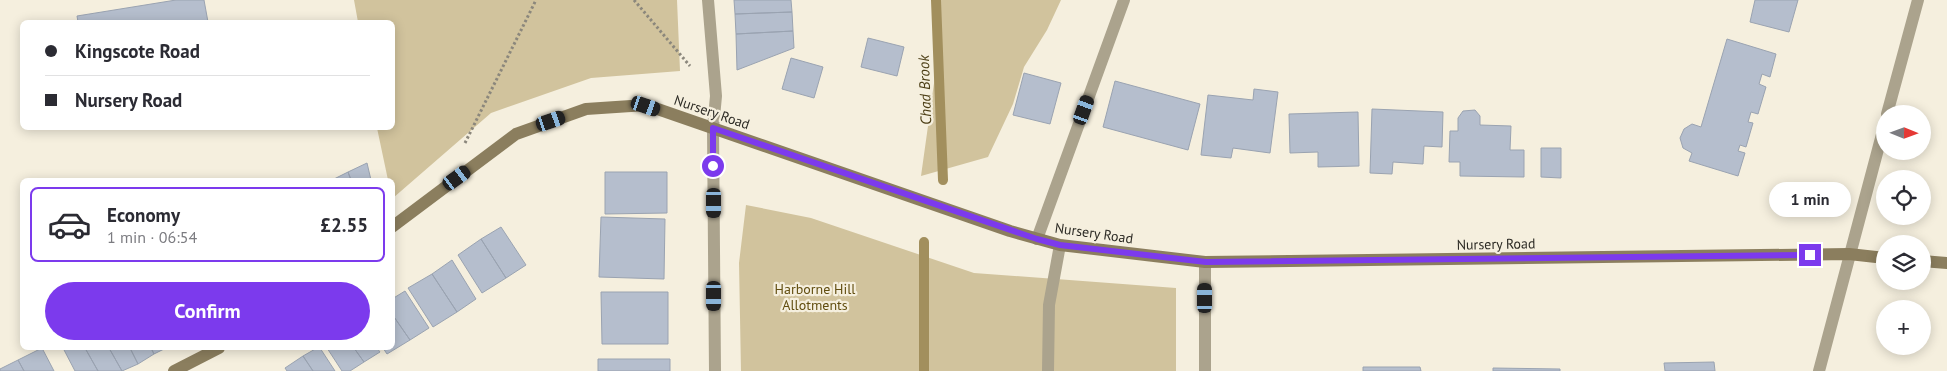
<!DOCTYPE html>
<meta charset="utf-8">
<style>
body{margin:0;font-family:"PT Sans",sans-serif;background:#f7f7f7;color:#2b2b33;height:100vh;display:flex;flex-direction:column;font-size:19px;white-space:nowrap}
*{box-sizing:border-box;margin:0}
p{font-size:16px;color:#7c7c81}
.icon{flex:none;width:28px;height:28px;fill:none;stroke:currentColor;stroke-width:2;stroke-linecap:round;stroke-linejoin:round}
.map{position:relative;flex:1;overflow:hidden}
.drawer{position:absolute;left:20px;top:178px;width:375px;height:172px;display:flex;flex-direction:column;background:#fff;border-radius:8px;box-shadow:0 2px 12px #0003}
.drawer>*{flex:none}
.banner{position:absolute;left:20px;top:20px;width:375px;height:110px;border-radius:8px;box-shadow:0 2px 12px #0003;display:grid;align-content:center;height:110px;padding:0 25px;background:#fff}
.needle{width:32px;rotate:91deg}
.fabs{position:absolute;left:1876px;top:105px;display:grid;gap:10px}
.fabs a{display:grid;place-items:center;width:55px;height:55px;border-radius:50%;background:#fff;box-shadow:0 2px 12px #0003;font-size:25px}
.end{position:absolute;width:22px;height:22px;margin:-11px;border:6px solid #7c3aed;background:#fff;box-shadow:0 0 0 2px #fff}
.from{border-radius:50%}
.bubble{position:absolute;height:35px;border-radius:18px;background:#fff;box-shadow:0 2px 12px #0003;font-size:16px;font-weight:700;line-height:35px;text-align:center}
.car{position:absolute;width:15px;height:30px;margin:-15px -8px;border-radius:6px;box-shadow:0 0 4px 1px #0007;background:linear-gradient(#222 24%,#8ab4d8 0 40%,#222 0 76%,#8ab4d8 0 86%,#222 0)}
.banner b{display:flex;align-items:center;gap:18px;height:48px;font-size:19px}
.banner b+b{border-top:1px solid #e1e1e2}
.banner i{width:12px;height:12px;background:#2b2b33}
ul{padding:9px 0 0;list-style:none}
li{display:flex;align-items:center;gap:15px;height:75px;margin:0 10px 8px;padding:0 15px;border:2px solid transparent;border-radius:8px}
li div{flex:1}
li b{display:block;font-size:19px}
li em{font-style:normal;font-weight:700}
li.selected{border-color:#7c3aed}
li>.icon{width:45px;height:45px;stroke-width:1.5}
.action{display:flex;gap:10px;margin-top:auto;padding:10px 25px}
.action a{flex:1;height:58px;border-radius:30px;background:#7c3aed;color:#fff;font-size:20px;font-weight:700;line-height:58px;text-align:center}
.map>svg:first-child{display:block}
</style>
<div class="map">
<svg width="1947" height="371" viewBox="0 0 1947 371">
<rect width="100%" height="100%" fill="#f5efde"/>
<path fill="#d1c39d" d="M354 0H677L680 71 591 78 491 113 393 198 392 180H388L377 128H392V22H358Z
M935 0H1061L1047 30 1024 67 1013 104 988 157 921 176 935 76Z
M746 205 811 218 974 273 1176 288V371H741L739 263Z"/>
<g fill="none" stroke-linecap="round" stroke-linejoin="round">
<path stroke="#a28f5d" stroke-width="10" d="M936 0 943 180
M924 371V242"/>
</g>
<path fill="#b5becd" stroke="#9aa3b1" d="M176 0H204L208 22H78L77 16Z
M734 0H791L792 12 735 14Z
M1755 0H1798L1789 32 1750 22Z
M792 12 793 31 736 34 735 14Z
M793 31 794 48 737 70 736 34Z
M868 38 904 47 897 76 861 67Z
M1727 39 1776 54 1770 77 1762 74 1759 84 1766 87 1758 114 1751 112 1748 122 1753 123 1746 147 1740 145 1738 151 1745 153 1738 176 1689 161 1692 153 1683 148 1680 138 1684 129 1692 124 1701 127Z
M791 58 823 67 814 98 782 89Z
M1024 73 1061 83 1050 124 1013 115Z
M1115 81 1200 104 1188 150 1103 127Z
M1254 89 1278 92 1270 153 1233 148 1231 158 1201 155 1208 95 1253 100Z
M1372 109 1443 112 1442 147 1424 146 1423 164 1393 162 1392 174 1370 173Z
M1475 110 1480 116V125L1511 126 1510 150H1524V177L1460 176V162H1449L1450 131H1458V118L1463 111Z
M1358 112 1359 166 1318 167V152L1290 153 1289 114Z
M1541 148H1561V178L1541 177Z
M367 163 371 180H351L348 172Z
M348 172 351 180H332Z
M605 172H667V213L605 214Z
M601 217 665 219 664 279 599 277Z
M501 227 526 265 506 278 481 239Z
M481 239 506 278 482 293 458 255Z
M452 260 476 299 457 312 432 274Z
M432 274 457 312 433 327 408 288Z
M405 291 429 328 410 340 392 314V299Z
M601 292H668V344H602Z
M392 314 410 340 387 354 383 348H392Z
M42 348 54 371H24L18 360Z
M63 348H85L98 371H75Z
M85 348H109L122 371H98Z
M109 348H130L138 364 122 371Z
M130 348H151L154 354 138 364Z
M151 348H166L154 354Z
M317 348H320L335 371H313L303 356Z
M327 348H354L364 362 350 371H342Z
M354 348H377L380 352 364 362Z
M303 356 313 371H287L285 368Z
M598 359H670V371H598Z
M18 360 24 371H0V369Z
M1714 362 1715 371H1665L1664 363Z
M1363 367H1420L1421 371H1363Z
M1493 368 1560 369V371H1493Z"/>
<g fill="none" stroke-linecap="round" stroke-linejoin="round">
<path stroke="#8b877c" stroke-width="3" stroke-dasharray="2.5 2.5" stroke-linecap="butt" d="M634 0 690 66
M465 143 536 0"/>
<path stroke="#aba38d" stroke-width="12" d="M1037 239 1124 0
M1048 371 1049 305 1060 245"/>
<path stroke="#aba38d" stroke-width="12" d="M708 0 716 96 713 128 715 371
M1887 114 1918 0
M1205 371V262
M1819 371 1885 123"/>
<path stroke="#8b7e5e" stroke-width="12" d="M392 227 516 134 586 109 646 105 1010 231 1060 245 1205 262 1849 254 1885 258
M1922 261 1947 263
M174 371 219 348"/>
</g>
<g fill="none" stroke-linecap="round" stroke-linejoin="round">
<path stroke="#7c3aed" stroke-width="6" d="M713 166V128L1037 239 1060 245 1206 262 1810 255"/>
</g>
<g text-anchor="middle" stroke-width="4.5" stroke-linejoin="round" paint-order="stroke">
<g font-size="14" fill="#2c2a24" stroke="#f5efde">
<text transform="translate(712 112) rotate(19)" y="5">Nursery Road</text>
<text transform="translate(1094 233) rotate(8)" y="5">Nursery Road</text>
<text transform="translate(1496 244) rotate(-1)" y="5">Nursery Road</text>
</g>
<g font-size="14" fill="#624e10" stroke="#f5efde">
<text x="815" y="294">Harborne Hill<tspan x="815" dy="16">Allotments</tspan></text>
</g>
<g font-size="15" font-style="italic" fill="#4c3e15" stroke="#f5efde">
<text transform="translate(925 90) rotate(-92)" y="5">Chad Brook</text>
</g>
</g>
</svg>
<div class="fabs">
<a><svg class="needle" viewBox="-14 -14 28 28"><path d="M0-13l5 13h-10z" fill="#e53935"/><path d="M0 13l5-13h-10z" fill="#7c7c81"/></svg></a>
<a><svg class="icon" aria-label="locate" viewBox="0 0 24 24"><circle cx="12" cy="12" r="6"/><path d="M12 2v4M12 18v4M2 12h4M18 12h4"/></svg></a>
<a><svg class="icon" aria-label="layers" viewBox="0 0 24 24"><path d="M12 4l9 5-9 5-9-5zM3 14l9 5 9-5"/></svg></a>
<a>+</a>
</div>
<i class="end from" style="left:713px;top:166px"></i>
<i class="end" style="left:1810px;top:255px"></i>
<div class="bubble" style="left:1769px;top:182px;width:82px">1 min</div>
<i class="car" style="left:646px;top:106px;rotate:109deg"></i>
<i class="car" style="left:1084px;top:110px;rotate:20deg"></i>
<i class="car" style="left:551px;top:121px;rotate:71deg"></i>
<i class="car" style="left:457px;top:178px;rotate:54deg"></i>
<i class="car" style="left:714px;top:203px;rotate:180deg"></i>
<i class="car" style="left:714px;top:296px;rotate:180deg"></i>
<i class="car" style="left:1205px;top:298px;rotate:0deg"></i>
<div class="banner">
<b><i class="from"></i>Kingscote Road</b>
<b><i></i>Nursery Road</b>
</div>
<section class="drawer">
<ul>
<li class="selected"><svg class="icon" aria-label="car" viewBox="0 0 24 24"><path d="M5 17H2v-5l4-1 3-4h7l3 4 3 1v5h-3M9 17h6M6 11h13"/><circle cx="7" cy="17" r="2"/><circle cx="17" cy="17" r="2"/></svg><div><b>Economy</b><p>1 min · 06:54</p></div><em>£2.55</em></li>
</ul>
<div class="action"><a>Confirm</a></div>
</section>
</div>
